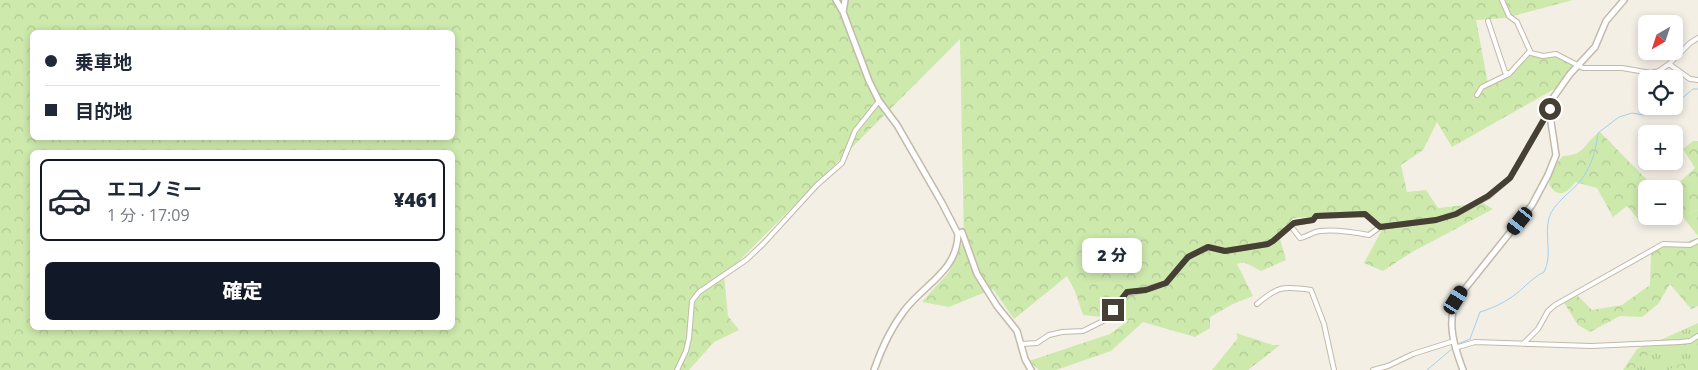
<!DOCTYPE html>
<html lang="ja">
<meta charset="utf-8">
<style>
body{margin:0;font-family:"Open Sans","Noto Sans JP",sans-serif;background:#f2f2f3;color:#1f2937;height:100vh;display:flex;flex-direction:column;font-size:19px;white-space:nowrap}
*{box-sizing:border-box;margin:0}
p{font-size:16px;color:#747a83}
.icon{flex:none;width:28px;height:28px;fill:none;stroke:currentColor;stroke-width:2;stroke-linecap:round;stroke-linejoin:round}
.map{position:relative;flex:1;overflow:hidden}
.panel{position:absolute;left:30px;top:150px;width:425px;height:180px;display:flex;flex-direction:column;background:#fff;border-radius:8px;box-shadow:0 2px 8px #0003}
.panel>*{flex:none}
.top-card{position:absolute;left:30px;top:30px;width:425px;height:110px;border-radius:8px;box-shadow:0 2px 8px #0003;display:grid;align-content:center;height:110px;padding:0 15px;background:#fff}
.needle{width:32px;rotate:219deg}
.controls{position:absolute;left:1638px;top:15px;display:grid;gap:10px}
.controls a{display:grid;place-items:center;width:45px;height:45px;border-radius:8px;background:#fff;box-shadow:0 2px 8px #0003;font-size:25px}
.end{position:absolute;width:22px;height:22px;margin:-11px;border:6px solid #463f34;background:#fff;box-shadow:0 0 0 2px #fff}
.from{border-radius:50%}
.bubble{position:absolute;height:35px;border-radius:8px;background:#fff;box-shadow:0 2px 8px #0003;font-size:16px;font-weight:800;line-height:35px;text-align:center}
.car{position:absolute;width:15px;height:30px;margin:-15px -8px;border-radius:6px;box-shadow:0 0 4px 1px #0007;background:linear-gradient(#222 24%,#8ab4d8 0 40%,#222 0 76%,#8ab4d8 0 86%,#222 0)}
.top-card b{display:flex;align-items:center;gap:18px;height:48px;font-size:19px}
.top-card b+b{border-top:1px solid #e0e1e3}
.top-card i{width:12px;height:12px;background:#1f2937}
ul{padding:9px 0 0;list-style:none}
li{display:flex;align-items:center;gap:15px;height:82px;margin:0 10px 8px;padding:0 5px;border:2px solid transparent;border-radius:8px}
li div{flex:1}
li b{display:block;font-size:19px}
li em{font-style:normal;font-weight:800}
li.current{border-color:#111827}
li>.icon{width:45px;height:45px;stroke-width:1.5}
.primary-button{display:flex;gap:10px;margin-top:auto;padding:10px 15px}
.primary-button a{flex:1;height:58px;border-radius:8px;background:#111827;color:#fff;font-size:20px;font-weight:800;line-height:58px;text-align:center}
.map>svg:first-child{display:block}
</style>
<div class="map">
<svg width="1698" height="370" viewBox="0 0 1698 370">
<defs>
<pattern id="grass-tufts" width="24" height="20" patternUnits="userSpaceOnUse" patternTransform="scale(1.25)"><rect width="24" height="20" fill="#cde9ac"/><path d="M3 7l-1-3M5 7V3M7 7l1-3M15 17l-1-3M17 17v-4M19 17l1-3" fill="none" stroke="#b1c995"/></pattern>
<pattern id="forest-crowns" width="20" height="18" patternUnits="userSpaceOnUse" patternTransform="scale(1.25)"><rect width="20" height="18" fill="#cde9ac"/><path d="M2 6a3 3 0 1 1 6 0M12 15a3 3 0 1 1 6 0" fill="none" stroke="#b1c995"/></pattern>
</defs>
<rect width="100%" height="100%" fill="#f3efe5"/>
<path fill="url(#grass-tufts)" d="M1698 210V236L1682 216Z
M1698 323V370H1625L1644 344 1654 343Z"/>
<path fill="url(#forest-crowns)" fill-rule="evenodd" d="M0 0H1573L1505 18 1476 20 1488 84 1507 74 1529 52 1542 56 1556 54 1573 64 1556 88 1452 147 1437 122 1423 150 1401 165 1407 192 1426 190 1438 208 1483 203 1493 209 1412 252 1383 271 1364 263 1383 228 1372 218 1361 214 1293 218 1280 239 1286 260 1261 271 1244 262 1237 264 1253 296 1233 304 1210 317V328L1195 337 1143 322 1111 351 1056 370H1039L1029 361 1110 334 1129 320 1083 315 1075 291 1067 276 1014 319 993 289 949 307 922 302 949 272 964 239 960 39 724 276 728 316 739 330 714 342 689 370H0ZM32 32H452V138H32ZM32 152H452V328H32Z
M1600 132 1656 189H1646V212L1638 219 1627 206 1613 217 1597 188 1575 182C1567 194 1557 199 1549 184L1552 168 1563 156C1586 155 1583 143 1600 132Z
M1693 141H1698V210L1682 216 1674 207V189H1672L1695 168 1683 149Z
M1698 238V306L1691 309 1670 284 1658 304 1642 317 1620 316 1590 332 1578 325 1563 301 1578 296 1592 310 1622 305 1650 285 1651 252 1663 244 1687 242Z
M1236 333 1273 345H1280L1248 370H1212L1238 338Z
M1698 333V343L1695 346 1665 347 1649 353 1643 361 1632 370H1623L1637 349 1646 345 1685 339Z
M1693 361 1698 363V370H1669L1677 365Z"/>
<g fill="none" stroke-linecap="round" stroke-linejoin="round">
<path stroke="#9fd0f2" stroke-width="1" d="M1674 105 1693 89H1698
M1458 344 1470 339 1480 312C1497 307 1513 298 1525 286 1532 280 1536 276 1544 272 1553 255 1544 236 1549 218 1553 203 1572 192 1581 180 1592 166 1596 149 1598 133L1619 117 1632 113 1644 115 1671 106
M1427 370 1453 348"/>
<g stroke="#c2b9aa" stroke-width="6">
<path id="minor" d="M1502 0 1509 16 1517 22 1531 53 1543 56 1556 54 1583 68H1622L1651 73 1659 71 1669 64 1690 43 1698 38
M1488 21 1505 72 1509 74 1530 51
M1669 64 1690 79 1698 80
M1477 95 1482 87 1509 74
M1290 225 1300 238C1307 237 1312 232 1320 231 1335 229 1354 232 1369 235L1380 227 1436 220 1456 214 1489 196 1510 178 1549 110
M1257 304C1278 286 1283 286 1311 290L1324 324 1334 370
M1022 344 1037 343 1049 335 1062 332 1083 331 1105 320 1127 292 1133 293 1166 283 1188 257 1208 247 1225 251 1268 244 1273 241 1294 223 1313 220 1316 216 1365 214 1380 227
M1523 344 1538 329 1548 311 1555 305 1663 244 1690 245 1698 241
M1455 348 1475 342 1591 346 1680 342 1690 341 1698 336
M677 370 686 351 689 338 692 301 699 292 746 260 763 244 817 185 842 163 855 131 879 101
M1373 370 1388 366 1413 354 1454 341"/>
</g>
<g stroke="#c2b9aa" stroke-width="8">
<path id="tertiary" d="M836 0 843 12 869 81 879 101 897 125 942 203 958 234 962 232 977 274 997 306 1017 331 1025 359 1031 370
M843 12 845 0
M874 370C881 350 891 328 904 311 924 284 957 272 958 234
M1463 370C1454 346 1447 324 1456 300L1532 205 1548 175 1556 155 1549 109 1553 98 1570 74 1595 47 1606 21 1624 0"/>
</g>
<use href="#minor" stroke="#fff" stroke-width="4"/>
<use href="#tertiary" stroke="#fff" stroke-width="5"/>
</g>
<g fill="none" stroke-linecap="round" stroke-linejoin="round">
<path stroke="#463f34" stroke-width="6" d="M1113 310 1127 292 1146 290 1166 283 1188 257 1208 247 1225 251 1268 244 1273 241 1294 223 1313 220 1316 216 1365 214 1380 227 1436 220 1456 214 1488 196 1510 178 1550 109"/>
</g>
</svg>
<div class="controls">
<a><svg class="needle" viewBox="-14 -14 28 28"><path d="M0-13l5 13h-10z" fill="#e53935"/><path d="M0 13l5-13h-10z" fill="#747a83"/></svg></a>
<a><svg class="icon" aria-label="locate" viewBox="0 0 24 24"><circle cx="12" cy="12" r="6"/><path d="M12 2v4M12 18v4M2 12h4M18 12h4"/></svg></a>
<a>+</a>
<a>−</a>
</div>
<i class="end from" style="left:1550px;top:109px"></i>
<i class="end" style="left:1113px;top:310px"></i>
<div class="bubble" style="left:1082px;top:238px;width:60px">2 分</div>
<i class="car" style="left:1520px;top:221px;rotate:219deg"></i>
<i class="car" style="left:1456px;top:300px;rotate:32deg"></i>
<div class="top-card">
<b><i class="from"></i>乗車地</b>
<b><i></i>目的地</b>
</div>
<section class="panel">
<ul>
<li class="current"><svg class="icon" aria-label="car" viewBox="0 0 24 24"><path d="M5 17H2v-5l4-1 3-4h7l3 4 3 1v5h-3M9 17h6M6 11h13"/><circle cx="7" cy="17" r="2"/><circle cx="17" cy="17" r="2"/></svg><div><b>エコノミー</b><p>1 分 · 17:09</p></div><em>¥461</em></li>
</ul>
<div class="primary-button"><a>確定</a></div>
</section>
</div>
